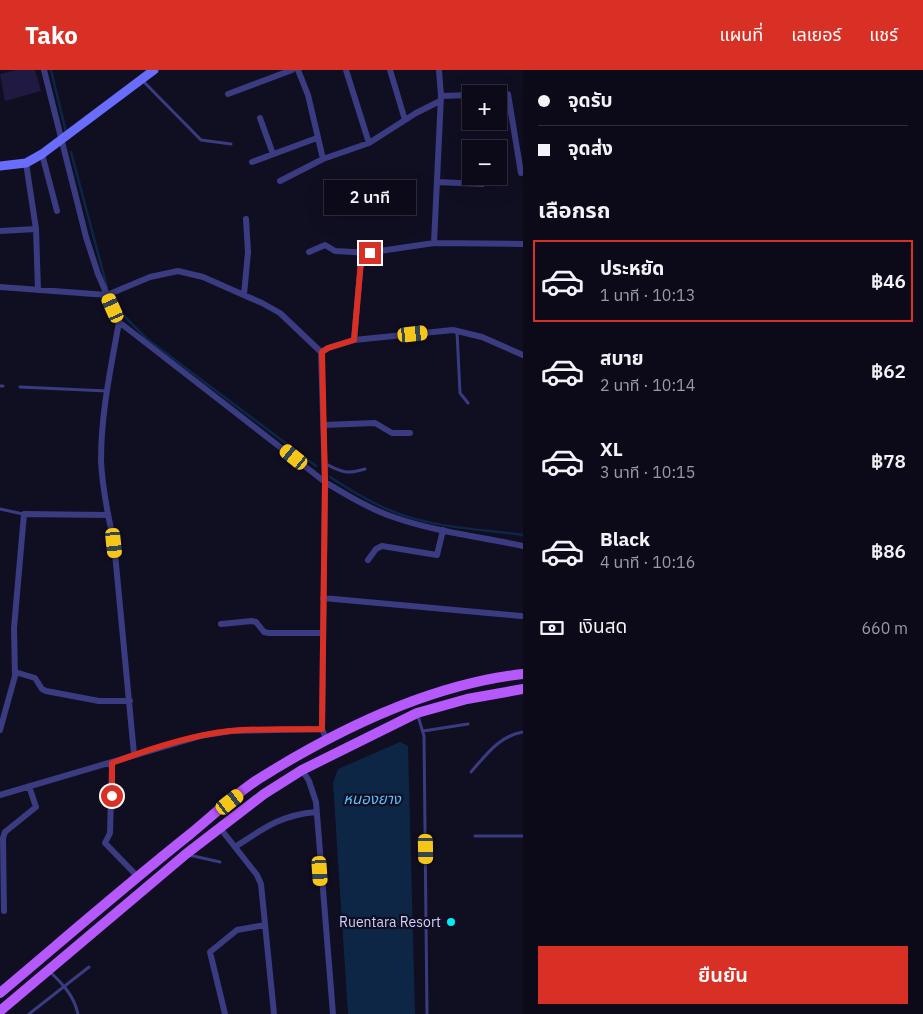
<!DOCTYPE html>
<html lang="th">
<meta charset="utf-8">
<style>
body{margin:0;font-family:"IBM Plex Sans","Noto Sans Thai",sans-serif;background:#1a1826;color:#f1f3f6;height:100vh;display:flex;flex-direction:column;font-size:19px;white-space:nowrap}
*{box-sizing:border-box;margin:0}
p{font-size:16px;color:#9a9aa2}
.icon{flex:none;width:28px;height:28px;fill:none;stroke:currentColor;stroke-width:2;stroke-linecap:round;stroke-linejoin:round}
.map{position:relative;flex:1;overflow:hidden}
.drawer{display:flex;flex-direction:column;background:#0c0a19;width:400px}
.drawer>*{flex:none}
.guide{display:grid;align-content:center;height:110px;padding:0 15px;background:#0c0a19}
.tools{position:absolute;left:462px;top:15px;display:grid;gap:10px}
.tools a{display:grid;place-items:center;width:45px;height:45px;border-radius:0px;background:#0c0a19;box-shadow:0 5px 20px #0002,0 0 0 1px #2c2b38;font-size:25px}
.end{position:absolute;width:22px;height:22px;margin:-11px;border:6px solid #d93025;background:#fff;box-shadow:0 0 0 2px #fff}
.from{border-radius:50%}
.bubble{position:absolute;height:35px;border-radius:0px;background:#0c0a19;box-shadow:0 5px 20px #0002,0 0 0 1px #2c2b38;font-size:16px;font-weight:600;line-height:35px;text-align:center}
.car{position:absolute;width:15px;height:30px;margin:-15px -8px;border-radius:6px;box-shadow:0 0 4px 1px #0007;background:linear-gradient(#f5c518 24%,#345 0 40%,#f5c518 0 76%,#345 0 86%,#f5c518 0)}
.guide b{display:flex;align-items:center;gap:18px;height:48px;font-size:19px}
.guide b+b{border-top:1px solid #2c2b38}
.guide i{width:12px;height:12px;background:#f1f3f6}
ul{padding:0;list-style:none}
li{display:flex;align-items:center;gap:15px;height:82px;margin:0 10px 8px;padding:0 5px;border:2px solid transparent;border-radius:0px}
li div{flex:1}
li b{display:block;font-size:19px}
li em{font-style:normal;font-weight:600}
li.selected{border-color:#d93025}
li>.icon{width:45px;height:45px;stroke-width:1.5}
h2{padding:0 15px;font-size:22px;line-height:60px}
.pay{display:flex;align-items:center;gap:12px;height:55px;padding:0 15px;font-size:19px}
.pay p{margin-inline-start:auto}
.cta{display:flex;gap:10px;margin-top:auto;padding:10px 15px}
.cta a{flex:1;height:58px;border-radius:0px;background:#d93025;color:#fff;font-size:20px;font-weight:600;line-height:58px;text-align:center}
header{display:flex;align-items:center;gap:30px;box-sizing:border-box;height:70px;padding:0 25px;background:#d93025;color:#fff}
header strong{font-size:24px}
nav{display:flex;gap:28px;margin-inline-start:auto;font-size:18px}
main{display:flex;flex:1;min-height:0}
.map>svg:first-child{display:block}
</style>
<header>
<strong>Tako</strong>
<nav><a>แผนที่</a><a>เลเยอร์</a><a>แชร์</a></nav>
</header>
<main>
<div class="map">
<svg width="523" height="944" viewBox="0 0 523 944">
<rect width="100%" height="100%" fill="#100e21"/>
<path fill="#0d2646" d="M400 672 408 676 415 944H348L333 713 338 699Z"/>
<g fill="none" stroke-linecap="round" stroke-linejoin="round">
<path stroke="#0d2646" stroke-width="2.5" d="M51 0 66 62
M71 82 107 217
M116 238 147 269 316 396
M330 407C350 420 371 433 394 442 434 458 481 459 523 465"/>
</g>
<path fill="#201a42" d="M16 0H35L41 21 5 31 0 4Z"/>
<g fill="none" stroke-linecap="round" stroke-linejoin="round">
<path stroke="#3a3b80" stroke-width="3" d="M142 10 201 70 231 74
M457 262 460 323 468 333
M0 316H3
M20 317 107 321
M324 393C342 402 346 405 365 399
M0 439 23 444
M418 646 424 666 427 944
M423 661 468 654
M471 702C486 685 499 666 523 662
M475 766H523
M189 785 220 792
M50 902C63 914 74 926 78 944
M29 944 89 897"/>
<path stroke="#3a3b80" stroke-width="6" d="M44 0 86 167 98 204 119 252 325 412C347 425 371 440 396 448 437 462 481 467 523 476
M298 0 308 25 323 89
M346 0 369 73
M390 0 405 50
M228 24 292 0
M499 24H508L521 103
M441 26 471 25
M260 48 273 84
M42 84 57 141
M252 92 317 68
M26 93 36 159 38 220
M280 111 323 89 369 73 416 43 440 31
M437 112 482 114
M0 161 36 159
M434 173 523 174
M309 182 325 175 335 181 370 183
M0 217 107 225 150 207 178 201 203 207 262 233 280 243 321 282
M244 225 248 182 246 149
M119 252C111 297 101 343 101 390 102 418 108 446 114 473L134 684
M354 270 453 260 482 267 523 285
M323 355 375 353 392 363H410
M368 490 376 479 382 476 437 485 443 460
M323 528 521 546
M221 554 252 551 256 552 264 562 269 563H323
M15 602 35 608 42 619 46 621 99 631H130
M0 660 15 606 14 558 24 444 107 445
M327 670 322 659 325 412 321 282 328 278 354 270 361 191 373 182 434 173 441 26 439 0
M112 693 110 763 105 773 138 807
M302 700 309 711 316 732 333 944
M0 725 200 666 231 661 322 659
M220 758 257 805 261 814 274 944
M235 777C264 758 281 745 316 742
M4 841 3 768 5 762 36 737 29 716
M225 944 210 882 237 860 265 855"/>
<path stroke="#686dfc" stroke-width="9" d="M0 96 26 93 42 84 154 0"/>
<path stroke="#b558fc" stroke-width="10" d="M0 923C63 870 125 816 189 765 211 747 233 726 257 710 335 661 431 614 523 604
M0 941 186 784 264 724 302 700 417 643 467 629 523 619"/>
</g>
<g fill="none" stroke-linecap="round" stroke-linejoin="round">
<path stroke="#d93025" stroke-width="6" d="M112 726V693C149 679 191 665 230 661 261 658 292 660 322 659L325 412 322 282 328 278 354 270 361 191 370 183"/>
</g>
<circle fill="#05ebf5" stroke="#100e21" stroke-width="2" cx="451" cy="852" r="5"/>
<g text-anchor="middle" stroke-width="4.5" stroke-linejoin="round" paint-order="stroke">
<g font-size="14" fill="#d1cffe" stroke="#100e21" text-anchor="end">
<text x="441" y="857">Ruentara Resort</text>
</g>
<g font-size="15" font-style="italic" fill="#5fbdfc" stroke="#100e21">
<text x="372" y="734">หนองยาง</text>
</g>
</g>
</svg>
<div class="tools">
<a>+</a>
<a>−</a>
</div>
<i class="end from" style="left:112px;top:726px"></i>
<i class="end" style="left:370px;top:183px"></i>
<div class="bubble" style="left:324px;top:110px;width:92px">2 นาที</div>
<i class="car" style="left:113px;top:238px;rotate:336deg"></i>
<i class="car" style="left:413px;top:264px;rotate:84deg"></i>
<i class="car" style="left:294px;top:387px;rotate:309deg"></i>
<i class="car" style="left:114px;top:473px;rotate:174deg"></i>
<i class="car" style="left:230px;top:732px;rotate:52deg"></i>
<i class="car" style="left:426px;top:779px;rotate:179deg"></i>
<i class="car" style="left:320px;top:801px;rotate:176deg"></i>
</div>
<section class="drawer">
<div class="guide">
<b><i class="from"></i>จุดรับ</b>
<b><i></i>จุดส่ง</b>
</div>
<h2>เลือกรถ</h2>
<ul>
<li class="selected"><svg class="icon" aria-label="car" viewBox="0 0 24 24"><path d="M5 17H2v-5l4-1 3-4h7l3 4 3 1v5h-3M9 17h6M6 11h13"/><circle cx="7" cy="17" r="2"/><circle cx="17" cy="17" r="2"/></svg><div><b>ประหยัด</b><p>1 นาที · 10:13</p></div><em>฿46</em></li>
<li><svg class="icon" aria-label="car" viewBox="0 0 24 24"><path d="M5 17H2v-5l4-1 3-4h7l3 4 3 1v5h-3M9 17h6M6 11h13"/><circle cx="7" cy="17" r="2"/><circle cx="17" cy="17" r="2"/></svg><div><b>สบาย</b><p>2 นาที · 10:14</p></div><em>฿62</em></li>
<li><svg class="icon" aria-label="car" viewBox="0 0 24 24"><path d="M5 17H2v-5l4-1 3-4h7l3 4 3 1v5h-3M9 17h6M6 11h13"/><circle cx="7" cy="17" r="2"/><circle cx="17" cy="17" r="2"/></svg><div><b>XL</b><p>3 นาที · 10:15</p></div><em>฿78</em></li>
<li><svg class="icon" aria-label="car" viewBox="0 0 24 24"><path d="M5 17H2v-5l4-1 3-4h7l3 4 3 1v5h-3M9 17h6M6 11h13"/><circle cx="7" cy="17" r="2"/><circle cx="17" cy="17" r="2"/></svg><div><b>Black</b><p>4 นาที · 10:16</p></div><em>฿86</em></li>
</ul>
<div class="pay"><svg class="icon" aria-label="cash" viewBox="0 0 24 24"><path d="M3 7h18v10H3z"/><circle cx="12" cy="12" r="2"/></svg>เงินสด<p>660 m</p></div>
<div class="cta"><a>ยืนยัน</a></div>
</section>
</main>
